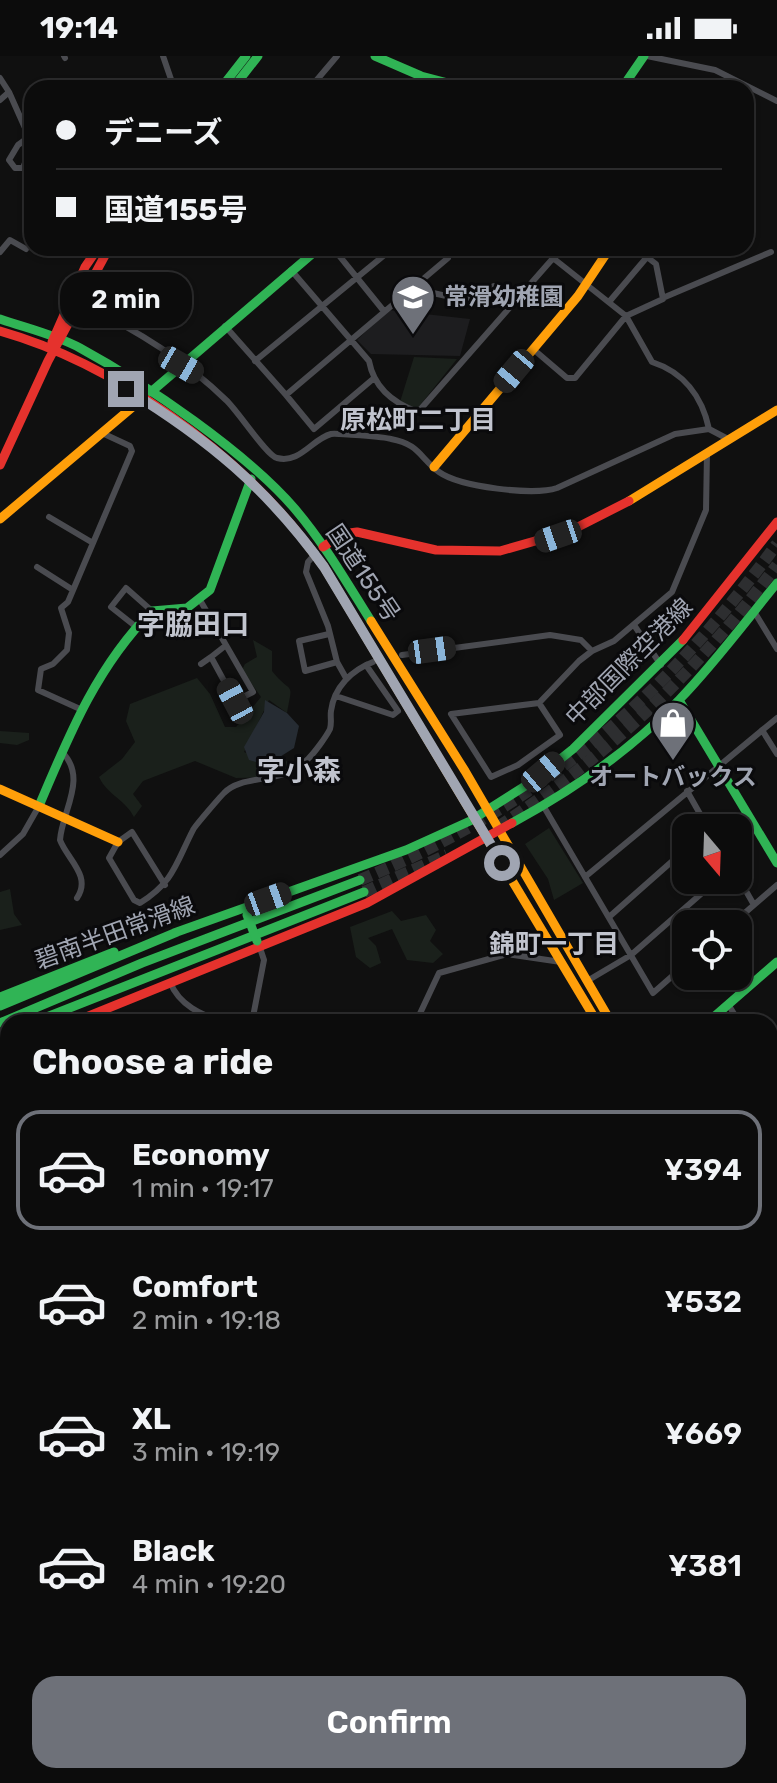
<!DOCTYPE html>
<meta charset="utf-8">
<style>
body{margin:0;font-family:Rubik,"Noto Sans JP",sans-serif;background:#1a1a1a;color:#f1f3f6;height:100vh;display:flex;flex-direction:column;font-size:30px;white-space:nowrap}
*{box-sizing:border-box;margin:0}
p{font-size:26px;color:#9a9b9d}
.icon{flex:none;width:44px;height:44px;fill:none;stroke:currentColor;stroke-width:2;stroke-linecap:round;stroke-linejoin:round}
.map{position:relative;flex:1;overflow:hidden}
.details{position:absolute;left:0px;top:958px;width:778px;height:770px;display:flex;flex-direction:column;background:#0c0c0c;border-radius:24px 24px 0 0;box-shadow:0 2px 6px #0004,0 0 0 2px #2c2c2d}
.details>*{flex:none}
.top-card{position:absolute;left:24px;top:24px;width:730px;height:176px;border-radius:24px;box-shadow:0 2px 6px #0004,0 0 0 2px #2c2c2d;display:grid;align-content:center;height:176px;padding:0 32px;background:#0c0c0c}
.needle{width:52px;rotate:161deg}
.fabs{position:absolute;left:672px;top:758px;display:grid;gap:16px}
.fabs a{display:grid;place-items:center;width:80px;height:80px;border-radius:16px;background:#0c0c0c;box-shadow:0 2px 6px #0004,0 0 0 2px #2c2c2d;font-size:40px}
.end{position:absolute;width:36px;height:36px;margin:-18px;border:10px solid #a0a5b2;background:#111;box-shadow:0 0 0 4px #111}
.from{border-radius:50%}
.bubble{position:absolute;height:56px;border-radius:24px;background:#0c0c0c;box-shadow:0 2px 6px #0004,0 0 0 2px #2c2c2d;font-size:26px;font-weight:600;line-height:56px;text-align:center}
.car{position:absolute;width:24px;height:48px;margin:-24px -12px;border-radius:10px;box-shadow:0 0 6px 2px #0007;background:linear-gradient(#222 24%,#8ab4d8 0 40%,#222 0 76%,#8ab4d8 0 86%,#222 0)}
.top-card b{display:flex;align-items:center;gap:28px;height:76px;font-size:30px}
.top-card b+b{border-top:2px solid #2c2c2d}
.top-card i{width:20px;height:20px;background:#f1f3f6}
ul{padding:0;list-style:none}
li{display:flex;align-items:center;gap:24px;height:120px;margin:0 16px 12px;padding:0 16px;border:4px solid transparent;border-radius:24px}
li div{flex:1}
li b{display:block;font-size:30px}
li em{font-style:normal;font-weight:600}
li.current{border-color:#6e7179}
li>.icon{width:72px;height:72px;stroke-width:1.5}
h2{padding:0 32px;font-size:36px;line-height:96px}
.button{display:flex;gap:16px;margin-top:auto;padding:16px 32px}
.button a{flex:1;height:92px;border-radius:24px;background:#6e7179;color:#fff;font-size:32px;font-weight:600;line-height:92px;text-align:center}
.status{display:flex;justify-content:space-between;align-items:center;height:56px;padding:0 40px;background:#0c0c0c;direction:ltr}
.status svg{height:22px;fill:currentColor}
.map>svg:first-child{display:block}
</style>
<div class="status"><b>19:14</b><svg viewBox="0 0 49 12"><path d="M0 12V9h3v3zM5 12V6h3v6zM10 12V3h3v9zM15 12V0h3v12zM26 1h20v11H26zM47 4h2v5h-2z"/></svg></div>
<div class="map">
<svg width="777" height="1727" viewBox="0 0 777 1727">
<rect width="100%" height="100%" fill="#101010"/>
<path fill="#1d1d1f" d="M388 254 470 263 460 300 371 298 357 284Z
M777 1071V1233L770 1222V1075Z"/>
<path fill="#1a201b" d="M414 301 457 303 417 353 400 346Z
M253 584 272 595V615C293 641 293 622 287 657L269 644 244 696 273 708 283 701 291 710 271 721 236 722 195 705 143 725 133 738 142 750 134 761C124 742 108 740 99 721L122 703 135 686 126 665 130 648 197 622 210 638 225 671H236L261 641 242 614 245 608 257 601Z
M0 675 29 677V684L17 689 0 687Z
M549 772 583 827 554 844 548 823 525 788Z
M10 833 14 858 22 869 0 874V836Z
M392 855 401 865 426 859 436 874 430 885 443 898 433 907 407 904 392 873 368 882 376 890 381 907 370 912 356 901 350 871Z
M8 1003V1101L0 1107V1007Z
M8 1658V1720H35L39 1727H0V1663Z
M62 1720H170L162 1727H57Z
M344 1720H448L449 1727H345Z"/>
<path fill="#262c33" d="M265 644 287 657 299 670 294 692 267 709 249 704 244 691 264 656Z"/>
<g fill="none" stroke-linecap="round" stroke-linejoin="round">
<path stroke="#262c33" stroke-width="2" d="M770 1426 777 1437
M280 1727 282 1720"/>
<path stroke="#2d2e30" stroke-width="12" stroke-dasharray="12 6" stroke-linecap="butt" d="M498 771C610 698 697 616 777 509
M360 824C542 748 660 646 777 488
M364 836 447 799"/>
<path stroke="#4a4b50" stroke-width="6" d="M64 0 65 2
M163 0 174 32
M647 0 715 14 777 45
M0 22 9 36 0 44
M310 32 337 0
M9 36 29 81 30 93 23 112H15L9 104 18 89 29 81
M333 192 383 254
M0 196 10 184 26 193
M553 202 626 260 652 306C683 316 702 340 709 373
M291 214 369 305C374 332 393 347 418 356L562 192
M411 232 464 244 494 230 514 243
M665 241 771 196
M80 247C131 271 185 304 226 344 238 355 267 400 277 402 300 408 312 383 331 378 335 377 385 381 391 383 419 388 420 402 439 416 460 431 534 440 557 432L675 378 709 373 728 383
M225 270 286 339 448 202
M533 293 567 322H575L626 260 663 243 656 208 647 201 609 246
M255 305 393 192
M286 339 314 373 373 323
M49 461 93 487
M316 497 308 506 306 516 328 570 337 606 346 622
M37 511 73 534
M200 544 253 636 235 645 211 601 225 590
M755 557 777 593
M634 569 661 609
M135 570 111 551 126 532 152 555
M329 578 299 585 305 615 337 606
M402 599 550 579 581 584 592 595
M201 608 211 601
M336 640 393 659 398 655 366 609
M539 647 560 679 518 709 491 721 451 658 539 647 579 605 592 595 614 585 672 536 706 454 707 397
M80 653 38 634 41 613 53 608 67 594 69 577 61 552 68 546 132 395 130 390 102 377
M762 674 777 698
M62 696C88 722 62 755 60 784 67 803 92 820 77 842
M687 735 708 772
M544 751 653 937 686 908
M0 799 23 778 39 750
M585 821 777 662
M738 821 754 849
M165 829 132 776 118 786 109 802 134 844 140 847C174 826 176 807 193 774 194 771 220 741 224 737 243 717 286 729 308 703 315 696 326 681 330 673 332 666 330 661 331 655 334 631 352 614 373 606
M609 861 686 793
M732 868 777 829
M587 925 631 899 717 824
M170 926C179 949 201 959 224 966
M728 948 739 966
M252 966 264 904 260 892
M416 966 439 917 507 898 561 906
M770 980 777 975
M0 1012 8 1032
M770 1026 777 1022
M770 1071 777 1067
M0 1401 8 1398
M0 1450H8
M770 1450 777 1446
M0 1488H8
M0 1613 4 1528
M0 1613 8 1622
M721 1720 726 1727
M275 1727 276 1720
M533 1727 544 1720
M762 1727 777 1718"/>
<path stroke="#30b455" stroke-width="9" d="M375 0 421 20 467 32
M221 32 246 0
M233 32 258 0
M622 32 644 0
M0 263C26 272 56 279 80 292 146 328 247 397 295 453 324 487 347 527 371 565
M151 336 319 192
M679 644 777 807
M39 750C69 679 97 610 152 555L187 552 210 534 251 423
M512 767C573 734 630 695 679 644 714 608 745 566 777 527
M174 877 406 794 470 765 533 725 573 693 683 584
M0 941 114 896
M0 950 177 876
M34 966 364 836
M708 966 777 906
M0 967 142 907 360 824
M0 999 8 996"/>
<path stroke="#ff9f0a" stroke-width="9" d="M434 411 578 240 610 192
M629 445 777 354
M0 463 142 343
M306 487 324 511 597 966
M371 565 465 715 611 966
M0 733 118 786
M770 1237 777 1249
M0 1529 8 1528"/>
<path stroke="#e5322d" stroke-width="9" d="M0 275C113 307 234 394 306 487
M52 286 85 211 98 192
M0 409 48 305 109 192
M323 491 342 478 357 476 436 494 500 495 570 475 629 445
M683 584 777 466
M74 966 367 847 512 767
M0 981 8 977
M770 1257 777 1268
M457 1720 458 1727"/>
<path stroke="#30b455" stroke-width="9" d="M247 859 257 885"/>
</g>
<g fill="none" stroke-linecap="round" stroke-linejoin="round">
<path stroke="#a0a5b2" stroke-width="10" d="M126 333C208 383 267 432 324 511L502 807"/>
</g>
<defs>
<g id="school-pin" transform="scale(2.3)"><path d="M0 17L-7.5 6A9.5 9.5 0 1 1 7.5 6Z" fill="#6e7179" stroke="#0a0a0c"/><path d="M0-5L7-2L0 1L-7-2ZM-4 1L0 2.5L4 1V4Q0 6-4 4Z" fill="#fff"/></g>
<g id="shop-pin" transform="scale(2.3)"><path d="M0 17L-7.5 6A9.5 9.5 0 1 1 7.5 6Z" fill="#6e7179" stroke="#0a0a0c"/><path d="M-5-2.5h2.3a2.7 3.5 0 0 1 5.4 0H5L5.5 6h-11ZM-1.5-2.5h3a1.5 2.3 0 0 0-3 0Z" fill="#fff"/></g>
</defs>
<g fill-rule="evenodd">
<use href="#school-pin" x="413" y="241"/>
<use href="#shop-pin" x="673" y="667"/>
</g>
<g text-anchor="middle" stroke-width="6" stroke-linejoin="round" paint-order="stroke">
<g font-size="24" font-weight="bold" fill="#a0a5b2" stroke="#0a0a0c" text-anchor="start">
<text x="444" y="249">常滑幼稚園</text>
<text x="673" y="729" text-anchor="middle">オートバックス</text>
</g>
<g font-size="24" fill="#a0a5b2" stroke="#0a0a0c">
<text transform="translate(363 517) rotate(56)" y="8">国道155号</text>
<text transform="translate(629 606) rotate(-45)" y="8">中部国際空港線</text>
<text transform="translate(115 877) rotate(-20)" y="8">碧南半田常滑線</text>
</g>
<g font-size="26" font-weight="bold" fill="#c1c4ce" stroke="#0a0a0c">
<text x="418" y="373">原松町二丁目</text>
<text x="554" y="897">錦町一丁目</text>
</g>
<g font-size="28" font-weight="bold" fill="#c1c4ce" stroke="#0a0a0c">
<text x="193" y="578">字脇田口</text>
<text x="299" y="724">字小森</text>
</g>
</g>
</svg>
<div class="fabs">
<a><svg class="needle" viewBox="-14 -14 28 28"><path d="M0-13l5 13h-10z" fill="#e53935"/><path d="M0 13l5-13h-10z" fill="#9a9b9d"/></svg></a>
<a><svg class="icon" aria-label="locate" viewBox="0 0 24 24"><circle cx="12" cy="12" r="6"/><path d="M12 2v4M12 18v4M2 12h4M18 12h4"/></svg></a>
</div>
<i class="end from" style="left:502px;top:807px"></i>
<i class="end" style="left:126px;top:333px"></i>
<div class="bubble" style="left:60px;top:216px;width:132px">2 min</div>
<i class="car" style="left:181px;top:309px;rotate:120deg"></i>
<i class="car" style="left:514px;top:315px;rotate:220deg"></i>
<i class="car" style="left:558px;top:480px;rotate:251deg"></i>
<i class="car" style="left:432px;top:594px;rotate:82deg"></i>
<i class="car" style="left:235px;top:645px;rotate:332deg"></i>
<i class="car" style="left:543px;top:716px;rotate:50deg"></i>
<i class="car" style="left:268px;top:843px;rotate:70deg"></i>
<div class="top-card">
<b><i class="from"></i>デニーズ</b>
<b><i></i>国道155号</b>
</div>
<section class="details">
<h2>Choose a ride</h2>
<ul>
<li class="current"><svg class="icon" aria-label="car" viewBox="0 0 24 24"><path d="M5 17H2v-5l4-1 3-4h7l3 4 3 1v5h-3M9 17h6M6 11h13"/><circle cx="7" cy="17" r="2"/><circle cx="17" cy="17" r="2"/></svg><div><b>Economy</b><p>1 min · 19:17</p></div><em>¥394</em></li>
<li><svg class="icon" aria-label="car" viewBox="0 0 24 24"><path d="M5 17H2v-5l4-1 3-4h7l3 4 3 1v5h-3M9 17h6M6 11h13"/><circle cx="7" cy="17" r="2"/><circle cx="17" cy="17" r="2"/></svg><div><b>Comfort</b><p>2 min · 19:18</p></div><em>¥532</em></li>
<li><svg class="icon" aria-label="car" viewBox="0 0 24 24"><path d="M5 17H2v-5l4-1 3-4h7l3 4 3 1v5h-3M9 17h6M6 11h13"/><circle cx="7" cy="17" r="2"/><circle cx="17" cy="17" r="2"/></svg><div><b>XL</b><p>3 min · 19:19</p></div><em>¥669</em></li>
<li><svg class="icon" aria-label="car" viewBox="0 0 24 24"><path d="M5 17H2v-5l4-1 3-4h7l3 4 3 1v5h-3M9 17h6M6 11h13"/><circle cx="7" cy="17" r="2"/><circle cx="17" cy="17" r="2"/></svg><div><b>Black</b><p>4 min · 19:20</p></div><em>¥381</em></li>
</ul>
<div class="button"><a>Confirm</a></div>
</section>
</div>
